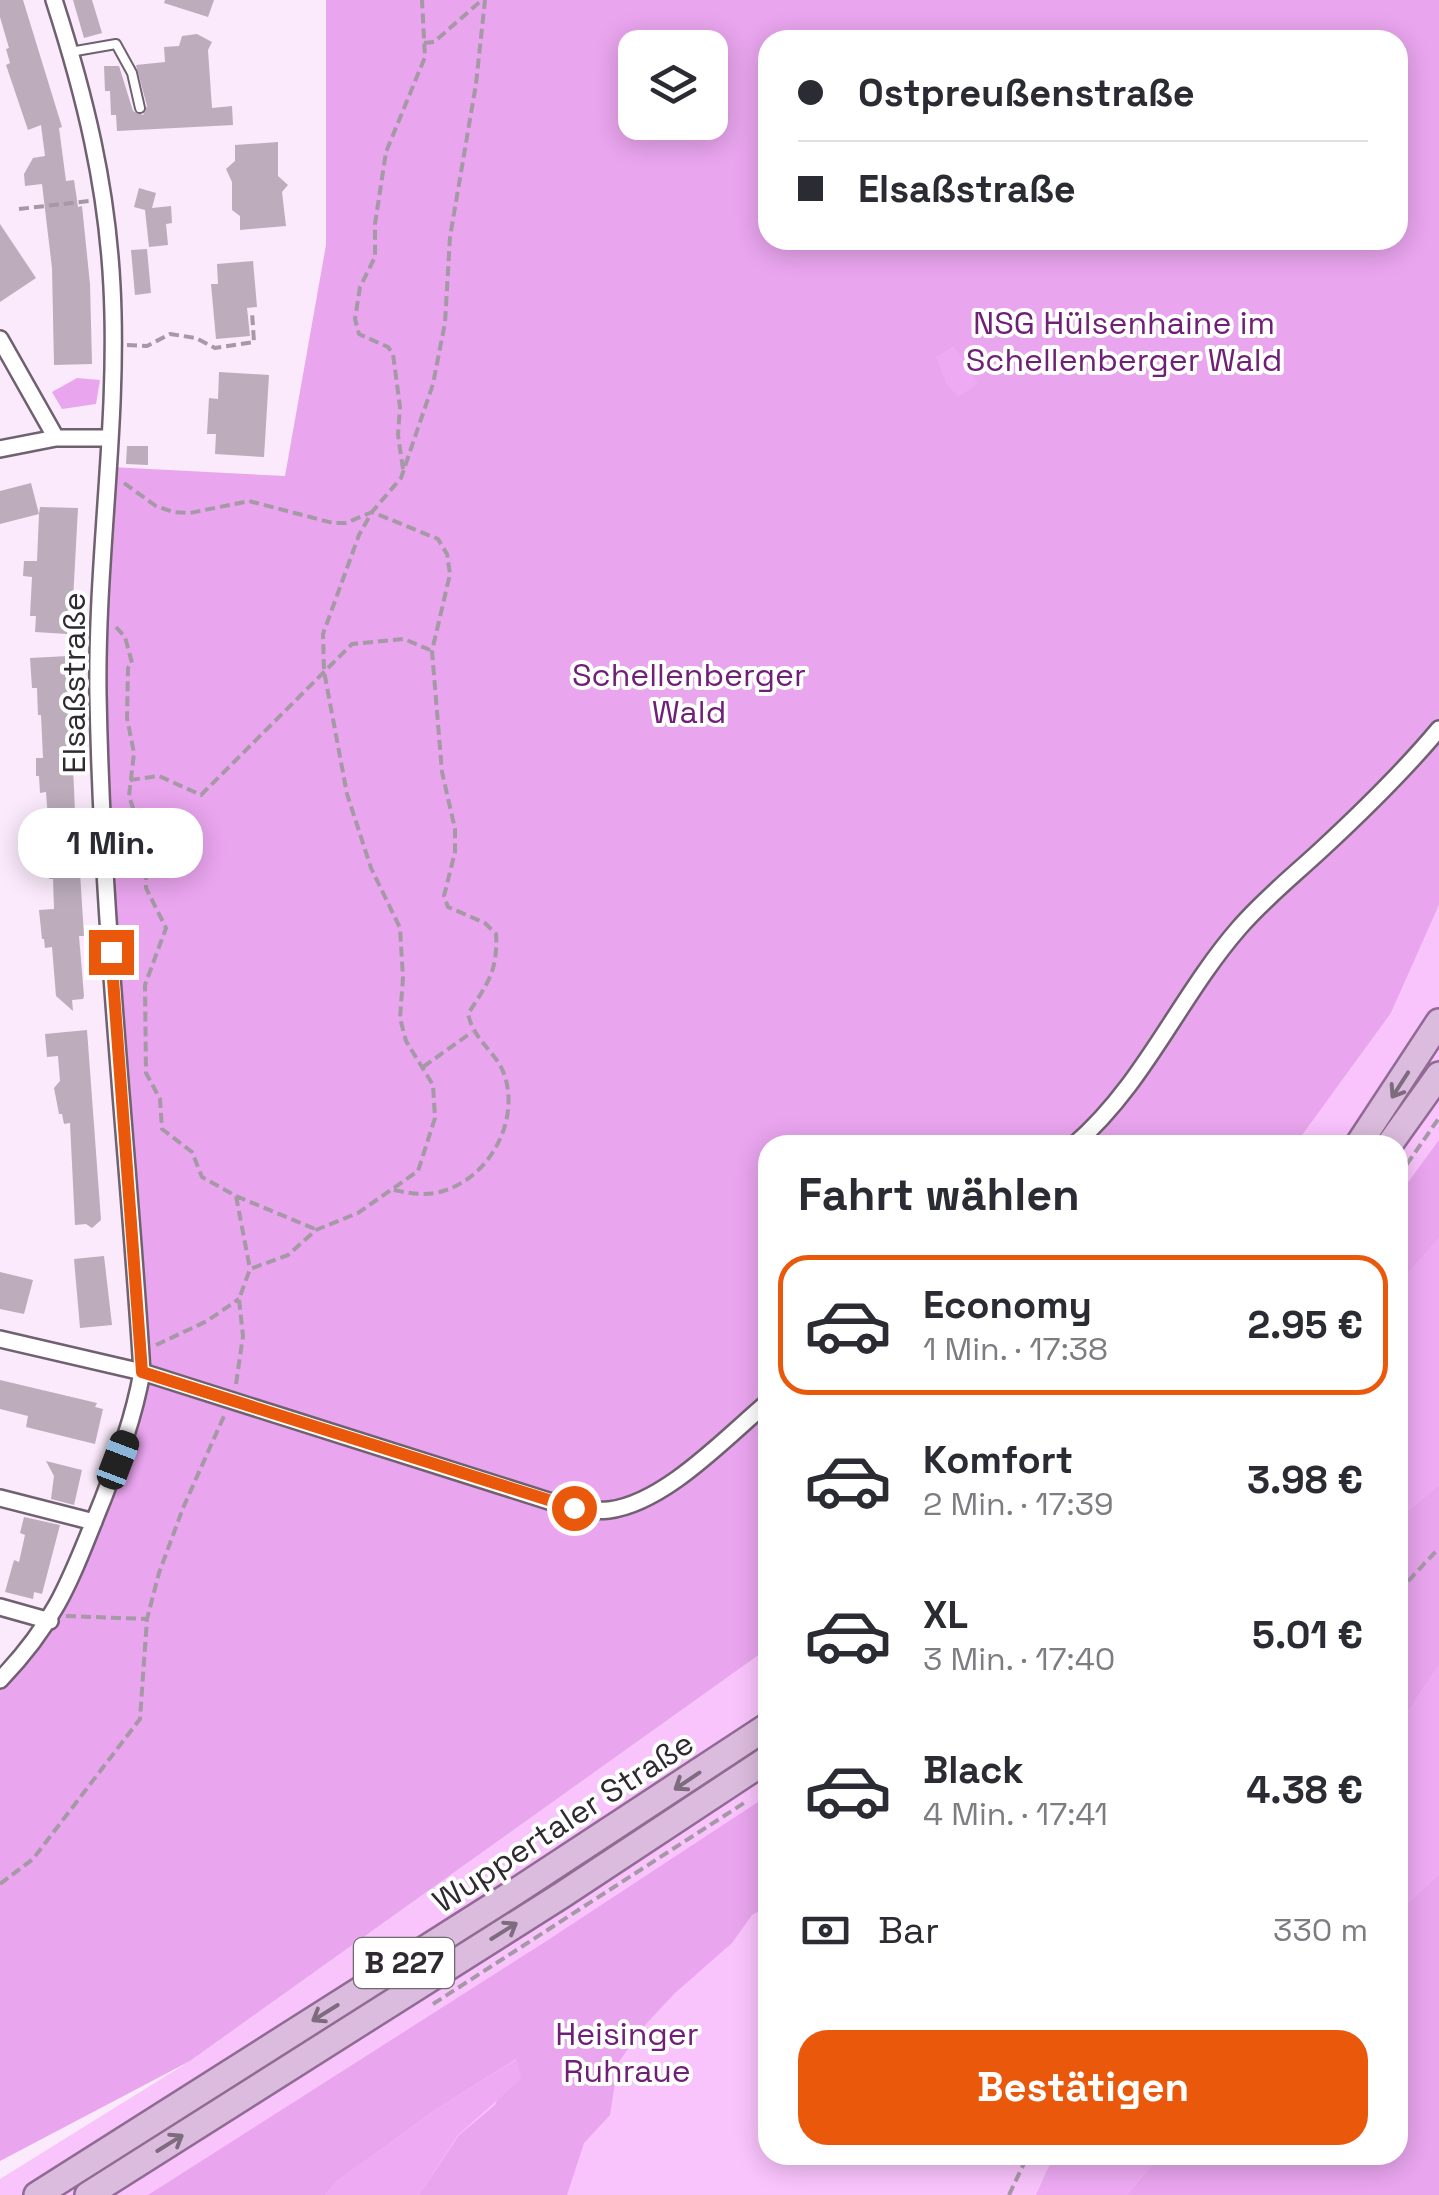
<!DOCTYPE html>
<html lang="de">
<meta charset="utf-8">
<style>
body{margin:0;font-family:"Space Grotesk",sans-serif;background:#f7f7f7;color:#2b2b33;height:100vh;display:flex;flex-direction:column;font-size:38px;white-space:nowrap}
*{box-sizing:border-box;margin:0}
p{font-size:32px;color:#7c7c81}
.icon{flex:none;width:55px;height:55px;fill:none;stroke:currentColor;stroke-width:2;stroke-linecap:round;stroke-linejoin:round}
.map{position:relative;flex:1;overflow:hidden}
.side{position:absolute;left:758px;top:1135px;width:650px;height:1030px;display:flex;flex-direction:column;background:#fff;border-radius:30px;box-shadow:0 5px 25px #0003}
.side>*{flex:none}
.top-card{position:absolute;left:758px;top:30px;width:650px;height:220px;border-radius:30px;box-shadow:0 5px 25px #0003;display:grid;align-content:center;height:220px;padding:0 40px;background:#fff}
.fabs{position:absolute;left:618px;top:30px;display:grid;gap:20px}
.fabs a{display:grid;place-items:center;width:110px;height:110px;border-radius:20px;background:#fff;box-shadow:0 5px 25px #0003;font-size:50px}
.end{position:absolute;width:45px;height:45px;margin:-22px;border:12px solid #ea580c;background:#fff;box-shadow:0 0 0 5px #fff}
.from{border-radius:50%}
.bubble{position:absolute;height:70px;border-radius:30px;background:#fff;box-shadow:0 5px 25px #0003;font-size:32px;font-weight:700;line-height:70px;text-align:center}
.car{position:absolute;width:30px;height:60px;margin:-30px -15px;border-radius:12px;box-shadow:0 0 8px 2px #0007;background:linear-gradient(#222 24%,#8ab4d8 0 40%,#222 0 76%,#8ab4d8 0 86%,#222 0)}
.top-card b{display:flex;align-items:center;gap:35px;height:95px;font-size:38px}
.top-card b+b{border-top:2px solid #e1e1e2}
.top-card i{width:25px;height:25px;background:#2b2b33}
ul{padding:0;list-style:none}
li{display:flex;align-items:center;gap:30px;height:140px;margin:0 20px 15px;padding:0 20px;border:5px solid transparent;border-radius:30px}
li div{flex:1}
li b{display:block;font-size:38px}
li em{font-style:normal;font-weight:700}
li.current{border-color:#ea580c}
li>.icon{width:90px;height:90px;stroke-width:1.5}
h2{padding:0 40px;font-size:45px;line-height:120px}
.pay{display:flex;align-items:center;gap:25px;height:110px;padding:0 40px;font-size:38px}
.pay p{margin-inline-start:auto}
.action{display:flex;gap:20px;margin-top:auto;padding:20px 40px}
.action a{flex:1;height:115px;border-radius:30px;background:#ea580c;color:#fff;font-size:40px;font-weight:700;line-height:115px;text-align:center}
.map>svg:first-child{display:block}
</style>
<div class="map">
<svg width="1439" height="2195" viewBox="0 0 1439 2195">
<rect width="100%" height="100%" fill="#faeafb"/>
<path fill="#f9c3fc" d="M1439 905V2195H0V2179L190 2061 767 1649 768 2155H1398V1145H1295L1391 1013Z"/>
<path fill="#e9a5ee" fill-rule="evenodd" d="M326 0H1439V905L1391 1013 1295 1145H768L767 1649 190 2061 0 2161V1683L35 1648 139 1405 102 740 111 467 285 476 326 245ZM768 40H1398V240H768ZM635 48H710V122H635Z
M77 378 100 380 96 404 62 409 52 392Z
M1439 1140V1238L1398 1285V1196Z
M1439 1485V1665L1398 1727V1519Z
M767 1796V1907L752 1915 732 1943 675 1993 646 2024 618 2063 610 2115 584 2143 567 2195H419L459 2135 495 2105 516 2059 435 2110 336 2182 325 2195H148L545 1942Z
M1439 1874V2195H1127L1160 2155H1398V1912Z"/>
<path fill="#eeaaf3" d="M954 346 978 384 958 397 946 383 936 357Z
M1439 1238V1485L1398 1519V1285Z
M1439 1665V1874L1398 1912V1727Z
M517 2059 521 2079 458 2135 419 2195H325L336 2182 435 2110Z
M1054 2155H1160L1127 2195H1036Z"/>
<path fill="#bcacbc" d="M0 0H23L62 127 59 128 66 181 74 180 78 207 82 206 90 284 92 364 54 365 52 268 42 184 25 186 24 174 33 158 45 156 41 125 28 130 6 65 10 63 6 49 9 48 0 17Z
M73 0H92L102 33 84 38Z
M165 0H214L208 17 164 3Z
M197 34 212 42 208 50 212 108 232 106 233 125 117 131 116 115H111L110 91H105L104 66H119L133 111 143 115 147 106 136 65 165 62 164 47 179 46 182 36Z
M278 142V176L288 185 282 192 286 226 240 230V216L232 210V182L226 169 235 161V145Z
M139 188 156 193 152 208 171 206 172 223 166 224 168 245 149 247 145 210 134 207Z
M0 224 36 278 0 302Z
M147 249 151 293 135 295 131 250Z
M253 261 257 307 247 308 250 336 216 339 211 284H218L217 264Z
M219 372 269 375 264 457 215 454 216 434H207L209 398 218 399Z
M127 446H148V465L126 464Z
M31 483 39 514 40 507 78 508 73 600H69L67 634 35 632 36 616H30L32 577 23 576 24 561H37L39 514 0 524V491Z
M68 656 75 811H80L81 825H77L84 936H79L84 996 83 999 72 1000 73 1011 56 996 52 947 45 948 44 939H42L39 910 54 909 53 879H49L48 848 44 849 43 835 49 834 46 792 40 793 39 776H36V758H43L41 715H38L37 688H32L30 658Z
M87 1030 101 1220 92 1228 86 1224 75 1225 70 1123 64 1124 62 1114H59L54 1088 60 1081 58 1056 47 1057 45 1034Z
M104 1256 112 1325 80 1328 74 1259Z
M0 1272 33 1280 24 1314 0 1309Z
M0 1380 97 1403 95 1407 103 1409 95 1444 26 1427 28 1416 0 1409Z
M46 1461 82 1470 74 1505 51 1499 54 1476Z
M24 1517 60 1525 42 1594 34 1592 33 1599 5 1592 14 1560 19 1562 25 1535 20 1533Z"/>
<g fill="none" stroke-linecap="round" stroke-linejoin="round">
<g stroke="#6f616f" stroke-width="12">
<path id="service" d="M70 52 116 44 132 73 140 108"/>
</g>
<g stroke="#6f616f" stroke-width="20">
<path id="minor" d="M0 339 56 438
M0 449 56 438H110
M1074 1145C1144 1085 1179 997 1239 928 1264 899 1294 875 1322 849 1363 811 1403 772 1439 729
M0 1339 142 1372 555 1503C573 1508 590 1512 609 1510 665 1503 725 1438 768 1402
M0 1498 94 1522
M0 1607 50 1621
M0 1680C59 1619 72 1575 103 1499 119 1457 134 1417 142 1372 128 1147 102 921 98 695 96 559 119 423 112 287 107 186 85 96 54 0"/>
</g>
<g stroke="#906b93" stroke-width="30">
<path id="primary" d="M1358 1145 1439 1022
M1389 1145 1439 1075
M37 2195 515 1892 768 1726
M88 2195 562 1895 768 1759"/>
</g>
<path stroke="#a599a6" stroke-width="4" stroke-dasharray="10 5" stroke-linecap="butt" d="M424 43 434 42 482 0
M19 209 89 201
M127 345 147 346 170 334 196 338 215 348 254 342 252 312
M403 469 398 435 400 407 393 354 388 347 359 334 355 319 360 287 375 257V224L386 152 425 57 422 0
M124 483 156 506 173 512 190 513 249 501 333 523H346L372 512 438 539 447 554 450 574 432 651 442 772 455 829V852L444 896 448 907 485 923 496 934C498 972 487 984 468 1014 475 1044 499 1052 506 1080 518 1127 486 1180 440 1192 425 1196 409 1193 393 1190
M116 627 125 637 132 663 128 668 127 718 134 753 129 796 134 811 129 832 138 867 146 877V888L166 928 145 985 146 1073 160 1099 162 1129 192 1152 202 1177 236 1196 250 1269
M130 780 159 776 201 795 352 644 404 639 430 650
M423 1067 472 1032
M1398 1177 1439 1118
M236 1196 315 1229
M156 1345 207 1321 239 1299
M236 1384 243 1336 239 1299 250 1269 288 1255 316 1230 358 1213 418 1171 435 1118 433 1085 406 1041 400 1018 403 978 400 928 371 868 347 794 324 671 323 634 359 535 372 512 401 478 433 384 445 323 450 237 476 84 485 0
M1398 1592 1439 1548
M66 1616 147 1619
M0 1884 33 1859 140 1719 147 1619 159 1573 183 1508 224 1416
M433 2004 744 1803
M1009 2195 1028 2155"/>
<use href="#service" stroke="#fff" stroke-width="8"/>
<use href="#minor" stroke="#fff" stroke-width="15"/>
<use href="#primary" stroke="#dcbcde" stroke-width="25"/>
</g>
<defs><path id="oneway-shaft" d="M-6 0H5M1.5-3L5.5 0L1.5 3" fill="none" stroke-width="1.6" stroke-linecap="round" stroke-linejoin="round" transform="scale(2.5)"/></defs>
<g stroke="#7d6b7e">
<use href="#oneway-shaft" transform="translate(1400 1085) rotate(123)"/>
<use href="#oneway-shaft" transform="translate(687 1781) rotate(146)"/>
<use href="#oneway-shaft" transform="translate(504 1931) rotate(-32)"/>
<use href="#oneway-shaft" transform="translate(325 2013) rotate(148)"/>
<use href="#oneway-shaft" transform="translate(170 2143) rotate(-32)"/>
</g>
<g fill="none" stroke-linecap="round" stroke-linejoin="round">
<path stroke="#ea580c" stroke-width="12" d="M111 952 142 1372 574 1508"/>
</g>
<g text-anchor="middle" stroke-width="8" stroke-linejoin="round" paint-order="stroke">
<rect fill="#fff" stroke="#6d696e" stroke-width="2.5" x="354" y="1938" width="100" height="50" rx="8"/>
<g font-size="30" font-weight="bold" fill="#2f2930">
<text x="404" y="1973">B 227</text>
</g>
<g font-size="32" fill="#6f2076" stroke="#fff">
<text x="1124" y="334">NSG Hülsenhaine im<tspan x="1124" dy="37">Schellenberger Wald</tspan></text>
<text x="689" y="686">Schellenberger<tspan x="689" dy="37">Wald</tspan></text>
<text x="627" y="2045">Heisinger<tspan x="627" dy="37">Ruhraue</tspan></text>
</g>
<g font-size="32" fill="#2f2930" stroke="#fff">
<text transform="translate(74 683) rotate(-90)" y="11">Elsaßstraße</text>
<text transform="translate(563 1822) rotate(-33)" y="11">Wuppertaler Straße</text>
</g>
</g>
</svg>
<div class="fabs">
<a><svg class="icon" aria-label="layers" viewBox="0 0 24 24"><path d="M12 4l9 5-9 5-9-5zM3 14l9 5 9-5"/></svg></a>
</div>
<i class="end from" style="left:574px;top:1508px"></i>
<i class="end" style="left:111px;top:952px"></i>
<div class="bubble" style="left:18px;top:808px;width:185px">1 Min.</div>
<i class="car" style="left:118px;top:1460px;rotate:21deg"></i>
<div class="top-card">
<b><i class="from"></i>Ostpreußenstraße</b>
<b><i></i>Elsaßstraße</b>
</div>
<section class="side">
<h2>Fahrt wählen</h2>
<ul>
<li class="current"><svg class="icon" aria-label="car" viewBox="0 0 24 24"><path d="M5 17H2v-5l4-1 3-4h7l3 4 3 1v5h-3M9 17h6M6 11h13"/><circle cx="7" cy="17" r="2"/><circle cx="17" cy="17" r="2"/></svg><div><b>Economy</b><p>1 Min. · 17:38</p></div><em>2.95 €</em></li>
<li><svg class="icon" aria-label="car" viewBox="0 0 24 24"><path d="M5 17H2v-5l4-1 3-4h7l3 4 3 1v5h-3M9 17h6M6 11h13"/><circle cx="7" cy="17" r="2"/><circle cx="17" cy="17" r="2"/></svg><div><b>Komfort</b><p>2 Min. · 17:39</p></div><em>3.98 €</em></li>
<li><svg class="icon" aria-label="car" viewBox="0 0 24 24"><path d="M5 17H2v-5l4-1 3-4h7l3 4 3 1v5h-3M9 17h6M6 11h13"/><circle cx="7" cy="17" r="2"/><circle cx="17" cy="17" r="2"/></svg><div><b>XL</b><p>3 Min. · 17:40</p></div><em>5.01 €</em></li>
<li><svg class="icon" aria-label="car" viewBox="0 0 24 24"><path d="M5 17H2v-5l4-1 3-4h7l3 4 3 1v5h-3M9 17h6M6 11h13"/><circle cx="7" cy="17" r="2"/><circle cx="17" cy="17" r="2"/></svg><div><b>Black</b><p>4 Min. · 17:41</p></div><em>4.38 €</em></li>
</ul>
<div class="pay"><svg class="icon" aria-label="cash" viewBox="0 0 24 24"><path d="M3 7h18v10H3z"/><circle cx="12" cy="12" r="2"/></svg>Bar<p>330 m</p></div>
<div class="action"><a>Bestätigen</a></div>
</section>
</div>
